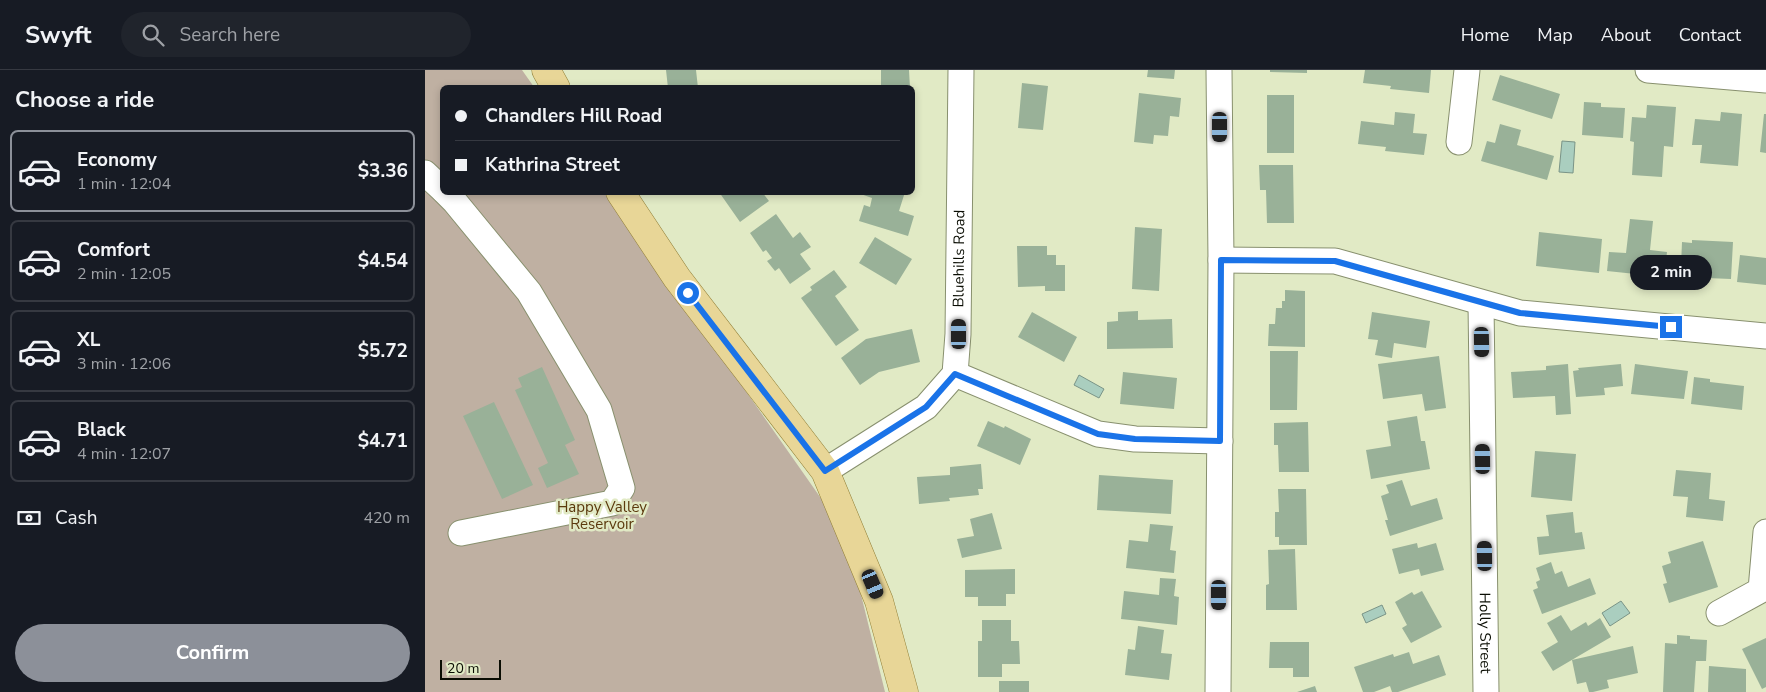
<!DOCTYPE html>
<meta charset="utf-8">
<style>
body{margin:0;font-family:"Nunito Sans",sans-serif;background:#20242c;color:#f1f3f6;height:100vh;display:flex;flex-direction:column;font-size:19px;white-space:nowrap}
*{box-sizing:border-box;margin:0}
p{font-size:16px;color:#9ea1a6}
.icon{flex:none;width:28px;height:28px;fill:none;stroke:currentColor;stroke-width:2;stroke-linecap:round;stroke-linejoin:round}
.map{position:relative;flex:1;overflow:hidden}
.drawer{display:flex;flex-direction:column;background:#171b24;width:425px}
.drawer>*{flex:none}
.banner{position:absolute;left:15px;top:15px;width:475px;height:110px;border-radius:8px;box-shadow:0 2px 8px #0003;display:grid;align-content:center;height:110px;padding:0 15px;background:#171b24}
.scale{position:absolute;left:15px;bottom:12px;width:61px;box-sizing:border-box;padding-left:5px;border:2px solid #0a0d03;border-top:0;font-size:14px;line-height:18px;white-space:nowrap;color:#0a0d03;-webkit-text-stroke:4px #e1eac5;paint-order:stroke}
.end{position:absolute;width:22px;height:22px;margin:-11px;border:6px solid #1a73e8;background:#fff;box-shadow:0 0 0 2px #fff}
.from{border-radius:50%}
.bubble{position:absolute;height:35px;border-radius:18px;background:#171b24;box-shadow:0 2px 8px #0003;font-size:16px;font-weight:700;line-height:35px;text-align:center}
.car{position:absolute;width:15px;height:30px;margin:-15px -8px;border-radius:6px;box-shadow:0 0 4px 1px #0007;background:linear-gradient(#222 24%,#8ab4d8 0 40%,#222 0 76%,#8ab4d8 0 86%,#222 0)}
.banner b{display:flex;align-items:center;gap:18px;height:48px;font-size:19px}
.banner b+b{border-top:1px solid #363941}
.banner i{width:12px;height:12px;background:#f1f3f6}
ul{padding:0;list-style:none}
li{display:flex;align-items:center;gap:15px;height:82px;margin:0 10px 8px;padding:0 5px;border:2px solid #363941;border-radius:8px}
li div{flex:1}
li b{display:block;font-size:19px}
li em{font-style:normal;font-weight:700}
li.current{border-color:#8c9099}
li>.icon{width:45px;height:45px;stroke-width:1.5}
h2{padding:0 15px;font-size:22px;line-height:60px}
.pay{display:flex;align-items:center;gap:12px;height:55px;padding:0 15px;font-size:19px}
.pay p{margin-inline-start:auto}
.cta{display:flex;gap:10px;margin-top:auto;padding:10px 15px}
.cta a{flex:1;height:58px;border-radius:30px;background:#8c9099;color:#fff;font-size:20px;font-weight:700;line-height:58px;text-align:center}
header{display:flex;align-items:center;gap:30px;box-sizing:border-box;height:70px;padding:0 25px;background:#171b24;border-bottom:1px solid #363941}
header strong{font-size:24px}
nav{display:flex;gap:28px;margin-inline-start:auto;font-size:18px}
.search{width:350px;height:45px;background:#20242c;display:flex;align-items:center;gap:12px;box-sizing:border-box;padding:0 18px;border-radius:28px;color:#9ea1a6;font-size:19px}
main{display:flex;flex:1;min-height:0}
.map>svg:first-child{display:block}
</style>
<header>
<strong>Swyft</strong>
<div class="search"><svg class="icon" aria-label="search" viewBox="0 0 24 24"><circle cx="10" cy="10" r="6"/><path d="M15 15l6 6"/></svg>Search here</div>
<nav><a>Home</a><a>Map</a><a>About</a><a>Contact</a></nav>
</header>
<main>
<section class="drawer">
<h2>Choose a ride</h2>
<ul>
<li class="current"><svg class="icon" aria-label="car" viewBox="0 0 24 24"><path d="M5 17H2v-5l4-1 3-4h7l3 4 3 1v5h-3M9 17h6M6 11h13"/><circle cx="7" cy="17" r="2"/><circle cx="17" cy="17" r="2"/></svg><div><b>Economy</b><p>1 min · 12:04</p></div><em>$3.36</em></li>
<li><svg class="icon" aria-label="car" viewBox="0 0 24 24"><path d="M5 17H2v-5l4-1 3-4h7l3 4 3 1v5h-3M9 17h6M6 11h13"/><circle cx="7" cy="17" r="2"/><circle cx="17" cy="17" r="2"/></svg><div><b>Comfort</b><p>2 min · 12:05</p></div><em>$4.54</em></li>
<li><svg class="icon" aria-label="car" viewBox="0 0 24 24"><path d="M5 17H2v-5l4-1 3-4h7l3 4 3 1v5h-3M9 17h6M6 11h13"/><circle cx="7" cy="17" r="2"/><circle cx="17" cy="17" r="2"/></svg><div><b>XL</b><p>3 min · 12:06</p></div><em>$5.72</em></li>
<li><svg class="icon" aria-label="car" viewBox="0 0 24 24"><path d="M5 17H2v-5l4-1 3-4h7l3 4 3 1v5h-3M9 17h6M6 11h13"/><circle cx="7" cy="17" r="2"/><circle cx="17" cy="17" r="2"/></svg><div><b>Black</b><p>4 min · 12:07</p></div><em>$4.71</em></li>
</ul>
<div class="pay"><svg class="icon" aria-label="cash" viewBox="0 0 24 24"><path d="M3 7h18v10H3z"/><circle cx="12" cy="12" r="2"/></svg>Cash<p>420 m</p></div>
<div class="cta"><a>Confirm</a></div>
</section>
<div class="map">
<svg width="1341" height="622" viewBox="0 0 1341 622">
<rect width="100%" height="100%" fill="#e1eac5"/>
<path fill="#bfb0a2" d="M0 0H97L109 17 18 18V122L182 123 421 464 460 622H0Z"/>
<path fill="#aacebf" stroke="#7a9487" d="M1137 71 1150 72 1148 103 1134 102Z
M654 305 679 319 674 328 649 315Z
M1196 531 1205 543 1185 556 1177 543Z
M957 535 961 544 941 553 937 544Z"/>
<path fill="#99b198" d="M241 0H271L273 18H243Z
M456 0H484L485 18H456Z
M723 0H750L749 9 722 7Z
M845 0H882V3L845 2Z
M940 0H1006L1004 23 965 19 966 16 938 13Z
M1075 5 1135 24 1127 49 1067 30Z
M597 13 623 16 618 60 593 58Z
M714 23 756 28 754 47 745 46 743 66 729 65 728 74 709 72Z
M842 25H869V83H842Z
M1159 32 1176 33V37L1200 38 1198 68 1157 65Z
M1222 35 1251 37 1248 77 1239 76 1237 107 1207 105 1209 72 1205 71 1207 47 1221 48Z
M970 42 990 44 988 63 1002 64 999 85 960 81 961 77 933 74 936 51 969 55Z
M1296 42 1317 44 1313 96 1275 93 1277 75H1267L1270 49 1295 51Z
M1339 44H1341V83L1335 82Z
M1075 54 1096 60 1092 75 1129 86 1122 110 1056 91 1062 71 1070 73Z
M834 95H868L869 153H842L841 120H835Z
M294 122H337L344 131 315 152Z
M430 122H480L474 141 489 146 483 166 434 151 439 135 445 137 447 128Z
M351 144 368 168 375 162 386 177 375 184 386 199 365 214 354 198 350 201 342 191 347 188 341 180 338 182 325 163Z
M1205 149 1228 151 1225 180 1242 182 1239 207 1182 201 1184 182 1201 183Z
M710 157 737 159 734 221 707 219Z
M1114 162 1177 169 1174 203 1111 196Z
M450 167 487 189 471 215 434 193Z
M1267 170 1308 172 1306 209 1282 208 1283 198 1256 196 1257 172 1267 173Z
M592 176H622V185H631V195H640V221H620V216L593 217Z
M1315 185 1341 188V215L1312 212Z
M409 200 422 217 410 226 434 260 411 276 376 228 387 220 385 217Z
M860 220 880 221V277L843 276 844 254H850L851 238H857V231H860Z
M713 241V250L747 249 748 278 682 279V252L693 251V242Z
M607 242 652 267 639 292 593 267Z
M947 242 1005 251 1001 278 969 273 967 288 950 285 953 270 943 269Z
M487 259 495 292 454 302 435 315 416 288 441 269Z
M845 281H873L872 340H845Z
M1014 286 1021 338 1000 341 997 324 958 329 953 294Z
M1143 294 1146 344 1131 345 1130 326 1088 328 1086 302 1121 300V296Z
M1196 294 1198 316 1179 318 1180 325 1151 327 1148 301 1154 300 1153 298Z
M1210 294 1263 301 1259 329 1206 324Z
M117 297 150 370 140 375 154 404 122 418 113 398 123 393 90 320 97 317 93 308Z
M698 302 752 308 749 339 695 334Z
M1269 307 1285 309V312L1319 316 1317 340 1266 334Z
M69 332 108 415 77 429 38 346Z
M992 346 996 371H1000L1005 399 946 409 941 380 966 376 962 351Z
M563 351 579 358 580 356 606 369 595 395 552 376Z
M883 352 884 402H854L853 375H849V353Z
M1110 381 1151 384 1147 431 1106 427Z
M556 394 558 419H553L554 425 524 428 525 431 494 434 492 407 525 405V397Z
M1251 400 1286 403 1284 429 1300 431 1298 451 1261 447 1263 427 1248 426Z
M674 405 748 410 746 444 672 440Z
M977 410 986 436 1012 428 1018 449 965 466 960 450H963L956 426 964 423 961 415Z
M853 419H881L882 475H854V467H850V442H854Z
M1148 442 1150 463 1157 462 1160 479 1114 485 1112 467 1124 466 1121 445Z
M567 443 577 479 537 488 532 469 549 466 545 449Z
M725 454 748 456 745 480 751 481 749 503 701 498 704 470 723 472Z
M1278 471 1293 517 1244 533 1238 514 1242 513 1237 496 1246 493 1243 482Z
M992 473 993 478 1011 473 1019 500 996 506 994 499 974 504 967 479Z
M870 479 872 540H841V515L844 514 843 480Z
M1126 492 1130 504 1137 501 1143 517 1165 508 1171 524 1117 544 1108 520 1113 518 1111 512 1115 510 1111 498Z
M590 499V524H581V536H553V527H540V500Z
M735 508 751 509 749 526 754 527 752 555 696 549 699 521 734 525Z
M997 521 1017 557 986 573 977 558 982 555 970 532 987 522 989 525Z
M1136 545 1146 561 1161 552 1163 556 1175 548 1186 567 1128 601 1116 582 1133 572 1122 553Z
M557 550H586V571H594L595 594H577V607H553V571H557Z
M713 556 739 560 736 583 747 584 744 610 700 605 703 579 710 580Z
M1252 565 1265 566V569L1282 570 1281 591H1271L1269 622H1238L1240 573 1252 574Z
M1341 568V617L1337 619 1317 579Z
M845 572H884V607H868V598H844Z
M1208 576 1213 603 1182 610 1184 618 1168 622H1164L1161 612 1152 614 1147 590Z
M984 582 988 594 1014 585 1021 605 973 622H967L965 616 949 622H938L929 597 968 584 969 587Z
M1284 596 1321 599V622H1283Z
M574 611H604V622H574Z
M890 616 892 622H872Z"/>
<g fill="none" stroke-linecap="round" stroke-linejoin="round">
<g stroke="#88906e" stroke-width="27">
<g id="minor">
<path d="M1223 0 1341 10"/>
<path d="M1034 72 1042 0"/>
<path d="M0 103 18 120"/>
<path d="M20 122 30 132 104 222 174 340 197 418 187 433 36 463"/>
<path d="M796 190 910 191 1095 243 1341 266"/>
<path id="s1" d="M1056 233 1061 622"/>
<path d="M530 304 673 364 710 369 795 371"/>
<path id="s2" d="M400 401 501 337 530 304 533 264 536 0"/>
<path d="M1294 543 1336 520 1341 462"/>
<path d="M793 622 796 190 794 0"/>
</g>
</g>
<g stroke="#907e36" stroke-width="29">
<path id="major" d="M121 0 131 18
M195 122 252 208 400 401 454 531 479 622"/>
</g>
<use href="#minor" stroke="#fff" stroke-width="25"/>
<use href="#major" stroke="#e8d697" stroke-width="28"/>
</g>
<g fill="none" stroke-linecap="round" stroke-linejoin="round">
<path stroke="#1a73e8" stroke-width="6" d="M263 223 400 401 501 337 530 304 673 364 710 369 795 371 796 190 910 191 1095 243 1246 257"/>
</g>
<g text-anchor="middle" stroke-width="5" stroke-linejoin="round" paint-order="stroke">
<g font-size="15" fill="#0a0d03" stroke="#e1eac5">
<text dy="5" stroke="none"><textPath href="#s2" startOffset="279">Bluehills Road</textPath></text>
<text dy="5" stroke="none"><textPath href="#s1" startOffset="330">Holly Street</textPath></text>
</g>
<g font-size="15" fill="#5b390d" stroke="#e1eac5">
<text x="177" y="442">Happy Valley<tspan x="177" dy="17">Reservoir</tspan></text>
</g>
</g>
</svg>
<div class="scale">20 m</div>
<i class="end from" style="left:263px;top:223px"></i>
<i class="end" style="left:1246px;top:257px"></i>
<div class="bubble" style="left:1205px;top:185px;width:82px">2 min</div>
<i class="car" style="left:795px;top:57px;rotate:180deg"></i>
<i class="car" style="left:534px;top:264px;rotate:0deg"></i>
<i class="car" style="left:1057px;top:272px;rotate:179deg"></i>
<i class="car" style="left:1058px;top:389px;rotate:359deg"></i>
<i class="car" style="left:1060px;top:486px;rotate:359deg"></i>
<i class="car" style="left:448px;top:514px;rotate:157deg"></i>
<i class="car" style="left:794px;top:525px;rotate:180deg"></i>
<div class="banner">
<b><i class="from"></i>Chandlers Hill Road</b>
<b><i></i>Kathrina Street</b>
</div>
</div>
</main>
